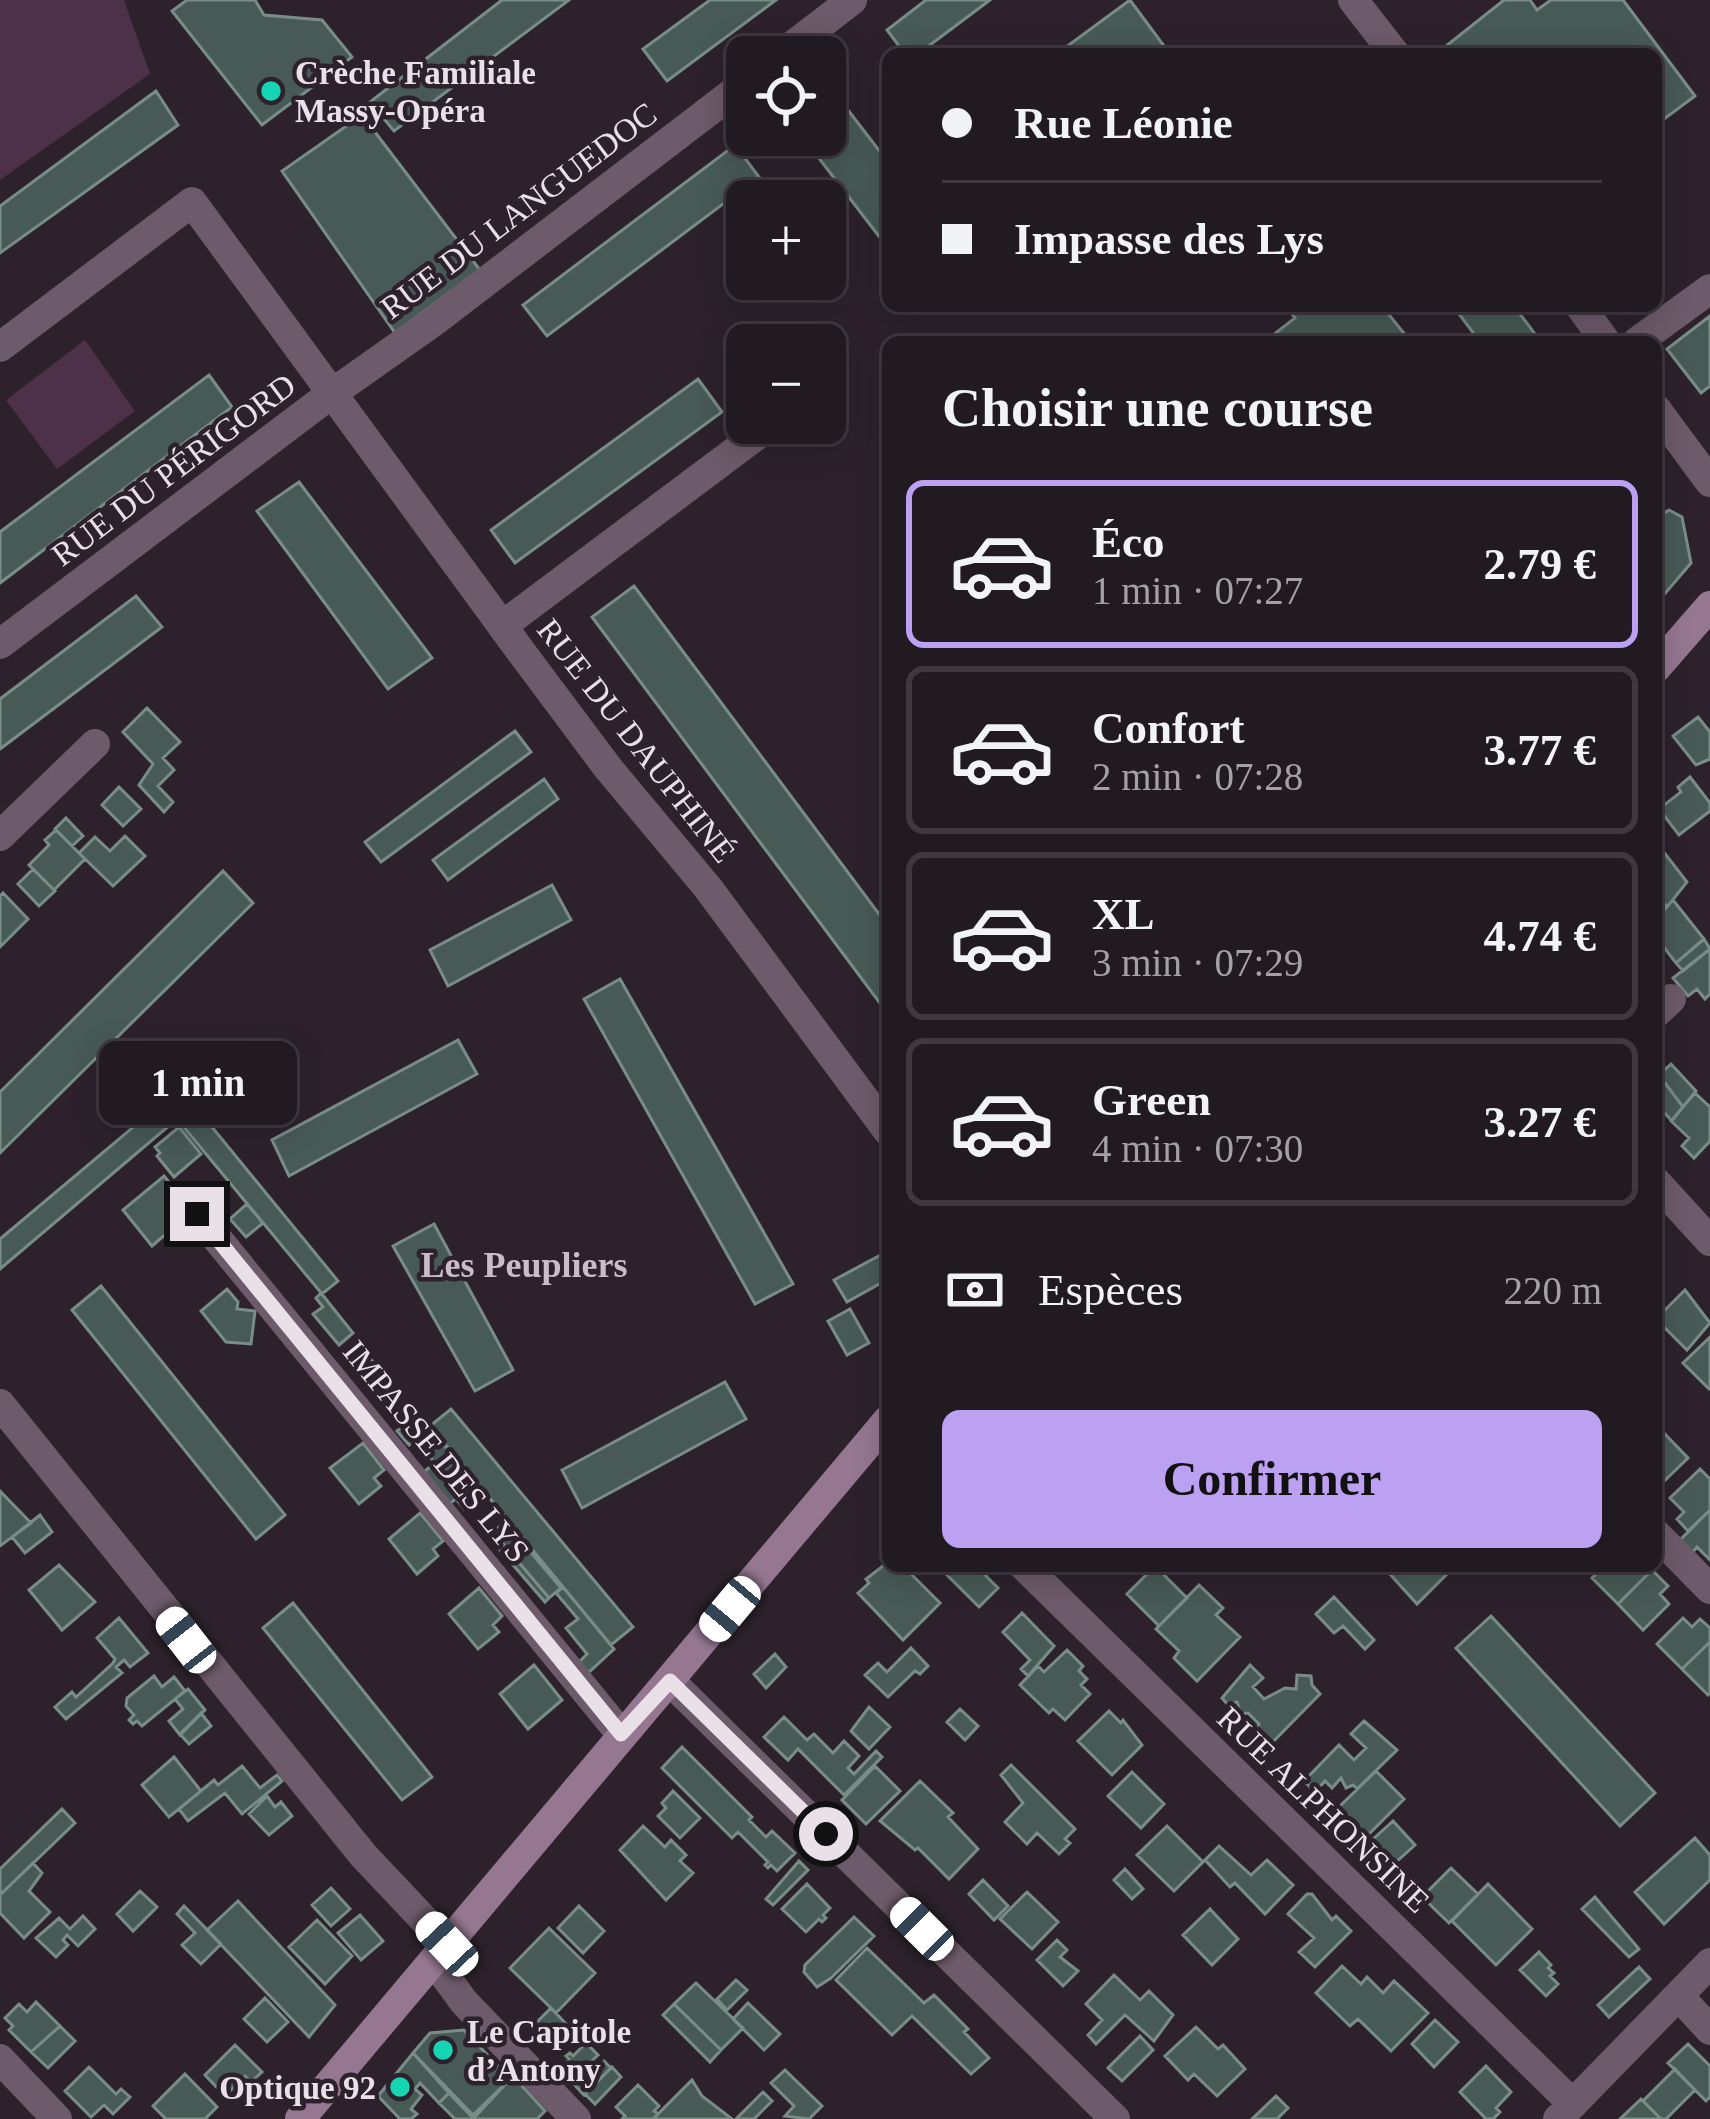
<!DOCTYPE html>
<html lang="fr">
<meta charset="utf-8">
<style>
body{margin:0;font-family:Georgia,serif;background:#2e272e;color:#f1f3f6;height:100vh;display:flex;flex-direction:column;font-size:45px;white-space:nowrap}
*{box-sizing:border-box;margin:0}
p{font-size:39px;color:#a2a1a5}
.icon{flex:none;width:66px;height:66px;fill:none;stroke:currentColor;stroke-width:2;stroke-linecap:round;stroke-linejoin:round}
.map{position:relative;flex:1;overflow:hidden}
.panel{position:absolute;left:882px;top:336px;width:780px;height:1236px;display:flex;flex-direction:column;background:#221a21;border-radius:18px;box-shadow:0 6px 30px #0003,0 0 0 3px #3f383f}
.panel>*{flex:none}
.top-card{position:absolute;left:882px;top:48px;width:780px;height:264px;border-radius:18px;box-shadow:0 6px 30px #0003,0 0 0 3px #3f383f;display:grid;align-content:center;height:264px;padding:0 60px;background:#221a21}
.tools{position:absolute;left:726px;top:36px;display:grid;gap:24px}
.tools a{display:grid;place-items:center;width:120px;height:120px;border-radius:18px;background:#221a21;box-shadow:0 6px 30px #0003,0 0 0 3px #3f383f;font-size:60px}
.end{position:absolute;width:54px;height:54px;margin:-27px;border:15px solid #e9e1e7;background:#111;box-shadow:0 0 0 6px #111}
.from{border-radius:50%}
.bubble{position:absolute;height:84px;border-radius:18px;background:#221a21;box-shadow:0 6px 30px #0003,0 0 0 3px #3f383f;font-size:39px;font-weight:700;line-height:84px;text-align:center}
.car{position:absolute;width:36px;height:72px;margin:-36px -18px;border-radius:15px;box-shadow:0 0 9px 3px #0007;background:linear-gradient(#fff 24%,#345 0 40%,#fff 0 76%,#345 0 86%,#fff 0)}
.top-card b{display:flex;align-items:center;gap:42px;height:114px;font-size:45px}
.top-card b+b{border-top:3px solid #3f383f}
.top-card i{width:30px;height:30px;background:#f1f3f6}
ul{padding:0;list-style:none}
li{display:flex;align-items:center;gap:36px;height:168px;margin:0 24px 18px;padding:0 36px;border:6px solid #3f383f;border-radius:18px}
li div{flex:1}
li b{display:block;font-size:45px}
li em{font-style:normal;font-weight:700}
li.active{border-color:#bca0f2}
li>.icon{width:108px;height:108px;stroke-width:1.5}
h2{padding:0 60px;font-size:54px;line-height:144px}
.pay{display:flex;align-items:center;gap:30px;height:132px;padding:0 60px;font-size:45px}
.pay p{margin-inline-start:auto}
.action{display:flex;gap:24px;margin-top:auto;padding:24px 60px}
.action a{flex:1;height:138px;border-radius:18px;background:#bca0f2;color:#111;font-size:48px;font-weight:700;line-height:138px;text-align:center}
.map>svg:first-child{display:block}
</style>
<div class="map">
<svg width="1710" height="2119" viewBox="0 0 1710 2119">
<rect width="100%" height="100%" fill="#2d222c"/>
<path fill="#4c3149" d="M0 0H124L150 74 0 180Z
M85 340 135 411 57 469 6 400Z"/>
<path fill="#485a55" stroke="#798d87" stroke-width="3" d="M187 0H255L264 15 322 20 352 57 262 125 172 11Z
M502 0H569L394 131 370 102Z
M710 0H776L667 81 643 49Z
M926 0H990L918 54H905L887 30Z
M1130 0 1170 54H1071L1066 47Z
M1504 0H1530L1537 10 1551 0H1623L1695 96 1656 125V54H1436Z
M828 84 888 162V248L801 135H825Z
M156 91 178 125 0 253V206Z
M362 115 480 270 395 333 282 171Z
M735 145 759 177 547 336 523 305Z
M1286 306H1382L1411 342H1264L1295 318Z
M1453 306H1514L1541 342H1480Z
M1710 316V386L1701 393 1667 349Z
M209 375 232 407 0 583V532Z
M698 379 722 412 515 563 491 530Z
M299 482 432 658 388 689 257 511Z
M1669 510 1682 517 1691 563 1656 604V518Z
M634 586 888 926V1014L592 617Z
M136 596 162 627 0 749V699Z
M147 708 180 742 163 758 174 770 158 786 173 802 164 812 139 785 153 764 123 732Z
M1698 717 1710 732V759L1696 765 1673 736Z
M515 731 531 752 381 862 365 842Z
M1690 777 1710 803V811L1679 835 1659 809 1681 792 1678 787Z
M544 779 558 799 448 880 433 860Z
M119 787 141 809 123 826 102 805Z
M66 818 83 836 72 846 55 829Z
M56 830 85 859 54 890 29 865 49 845 45 840Z
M125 836 145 856 113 886 79 853 95 837 110 851Z
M1656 842 1687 882 1667 907 1656 893Z
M33 869 55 891 39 906 18 884Z
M223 871 253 903 0 1153V1092Z
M552 885 571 920 448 986 430 950Z
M3 893 28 919 0 947V896Z
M1673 900 1704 939 1676 963 1656 937V919Z
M1704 939 1710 949 1683 971 1676 963Z
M1710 949V994L1705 999 1697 989 1688 996 1673 978Z
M620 979 793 1284 755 1304 584 999Z
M458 1040 477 1074 289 1176 272 1140Z
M1671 1064 1696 1091 1683 1107 1659 1075Z
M1659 1075 1683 1107 1672 1121 1658 1106 1656 1108Z
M1695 1093 1710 1107V1141L1694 1158 1682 1146 1689 1138 1671 1121Z
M163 1102 177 1119 0 1269V1239Z
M194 1105 338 1281 322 1294 177 1119Z
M179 1127 201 1154 174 1177 157 1156 160 1153 155 1147Z
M164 1176 187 1204 168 1221 174 1227 152 1246 123 1210Z
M247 1204 263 1223 246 1237 230 1219Z
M434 1224 513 1370 475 1391 393 1246Z
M888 1251V1279L847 1302 834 1280Z
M101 1286 285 1515 256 1539 72 1310Z
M227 1289 238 1302 237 1309 255 1311 251 1344 226 1342 201 1311Z
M1685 1290 1710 1323 1687 1350 1656 1319Z
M321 1293 353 1333 339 1345 313 1314 323 1307 316 1298Z
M850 1309 869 1343 847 1355 828 1321Z
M1710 1337V1388L1709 1389 1683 1363Z
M365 1352 390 1383 377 1394 351 1362Z
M725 1382 746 1419 582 1508 562 1470Z
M451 1409 633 1627 611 1645 430 1426Z
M418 1415 476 1482 446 1507 420 1475 435 1463 416 1440 409 1445 397 1431Z
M1663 1432 1688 1458 1658 1487 1656 1439Z
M363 1443 384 1470 374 1478 381 1486 359 1504 330 1468Z
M1700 1469 1710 1479V1510L1688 1531 1677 1519 1684 1512 1670 1498Z
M476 1482 485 1492 464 1509 456 1499Z
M0 1491 31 1523 0 1546Z
M1710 1510V1560L1697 1547 1690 1555 1677 1543Z
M420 1513 443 1541 433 1549 438 1556 417 1574 389 1539Z
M40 1515 52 1532 25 1553 12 1537Z
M505 1522 561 1588 549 1598 493 1532Z
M493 1532 549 1598 545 1602 488 1536Z
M888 1562V1566H903L940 1603 903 1640 858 1593 869 1583 866 1579Z
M59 1565 95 1602 62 1630 29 1590Z
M956 1566H976L998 1588 979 1607 947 1575Z
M1155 1566 1187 1598 1159 1626 1127 1594Z
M1397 1566H1455L1417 1604 1388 1572Z
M1605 1566H1648L1652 1570 1618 1604 1592 1578Z
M1652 1570 1668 1586 1660 1594 1669 1604 1643 1630 1618 1604Z
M1199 1585 1223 1608 1216 1615 1240 1637 1197 1681 1174 1658 1179 1651 1156 1629Z
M563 1587 614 1649 588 1673 579 1662 587 1654 566 1628 578 1619 556 1593Z
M479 1588 502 1616 493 1625 499 1632 478 1649 449 1614Z
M1334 1597 1374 1640 1365 1649 1343 1626 1334 1633 1316 1614Z
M293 1603 432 1777 402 1800 263 1628Z
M1022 1613 1054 1646 1028 1676 1021 1669 1030 1660 1003 1632Z
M1491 1616 1655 1793 1620 1826 1456 1648Z
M119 1618 148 1653 130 1667 124 1660 116 1667 122 1673 66 1719 55 1707 72 1692 76 1697 113 1663 115 1659 97 1638Z
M1683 1618 1692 1627 1700 1619 1710 1628V1642L1682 1669 1657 1644Z
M1710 1642V1693L1708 1695 1682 1669Z
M911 1648 928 1666 920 1674 915 1671 888 1697 865 1675 878 1663 887 1672Z
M1067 1650 1083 1666 1079 1671 1087 1679 1081 1685 1090 1694 1065 1720 1053 1709 1049 1713 1020 1685 1038 1666 1044 1672Z
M775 1654 786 1667 766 1688 754 1674Z
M534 1665 562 1700 528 1729 500 1694Z
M1250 1665 1263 1678 1253 1687 1264 1699 1285 1688 1296 1689 1297 1675 1311 1676 1312 1685 1320 1694 1269 1746 1253 1730 1259 1724 1248 1713 1241 1714 1237 1702 1228 1705 1222 1698Z
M154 1676 162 1687 174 1677 185 1691 142 1726 137 1721 133 1724 129 1720 134 1715 126 1706 127 1698Z
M188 1689 205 1710 180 1735 169 1721 183 1709 175 1699Z
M869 1707 890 1727 869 1749 851 1731Z
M960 1709 978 1726 965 1740 947 1722Z
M1109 1711 1121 1723 1123 1720 1142 1745 1112 1775 1078 1741Z
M201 1713 211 1726 189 1744 180 1734Z
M784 1717 807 1740 814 1734 833 1753 844 1741 859 1756 848 1768 854 1774 876 1751 882 1757 844 1795 798 1749 788 1760 764 1737Z
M1364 1721 1397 1750 1357 1789 1353 1785 1346 1788 1341 1778 1332 1788 1325 1781 1315 1792 1304 1781 1339 1745 1354 1760 1366 1748 1351 1734Z
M682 1747 752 1817 749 1820 766 1837 772 1831 795 1853 777 1871 771 1865 768 1868 765 1865 768 1862 738 1832 732 1838 662 1768Z
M174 1757 201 1791 169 1817 142 1785Z
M1011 1765 1075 1829 1065 1839 1070 1843 1059 1854 1037 1833 1027 1844 1005 1822 1023 1803 1001 1775Z
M242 1766 260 1788 277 1775 282 1781 242 1814 225 1793 188 1821 179 1809 214 1780 218 1785Z
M875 1766 900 1791 866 1824 842 1800Z
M1376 1771 1404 1799 1367 1836 1338 1808Z
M1132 1772 1164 1804 1141 1828 1108 1796Z
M920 1781 953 1813 948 1817 978 1849 949 1879 918 1848 915 1850 880 1821Z
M673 1791 700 1818 680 1838 658 1816 666 1808 662 1803Z
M267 1796 275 1807 281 1802 292 1816 269 1835 249 1814Z
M62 1809 75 1823 0 1895V1869Z
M1393 1821 1415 1845 1394 1864 1372 1840Z
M643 1826 665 1847 671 1840 686 1855 680 1861 693 1873 666 1900 620 1850Z
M1167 1826 1203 1862 1174 1891 1137 1855Z
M1695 1838 1710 1855V1880L1664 1924 1635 1892Z
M1219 1846 1251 1875 1267 1860 1293 1885 1265 1914 1235 1883 1230 1887 1205 1860Z
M799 1861 808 1870 773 1905 766 1899Z
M33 1863 42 1873 29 1891 50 1912 24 1938 0 1913V1895Z
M1451 1868 1478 1894 1449 1923 1422 1897Z
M1125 1869 1143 1889 1132 1899 1114 1880Z
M983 1880 1008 1906 994 1920 969 1894Z
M807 1884 830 1908 823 1915 826 1918 822 1922 819 1919 806 1932 782 1909Z
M1488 1884 1532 1929 1496 1965 1452 1921Z
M331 1888 350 1909 331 1926 312 1905Z
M140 1891 157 1907 133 1931 117 1914Z
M1027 1892 1058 1922 1032 1949 1000 1919Z
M1307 1894H1312L1332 1920 1336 1916 1351 1931 1315 1967 1299 1952 1314 1938 1288 1914Z
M1595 1897 1639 1949 1629 1957 1582 1909Z
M238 1901 335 2005 309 2037 207 1930Z
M184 1906 221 1944 201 1964 182 1945 195 1933 177 1914Z
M579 1906 604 1931 583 1953 558 1928Z
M1210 1909 1238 1939 1212 1965 1183 1935Z
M360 1915 383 1941 361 1960 338 1933Z
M83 1916 95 1929 78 1946 67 1935 63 1940 68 1945 56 1957 36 1938 59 1918 70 1929Z
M854 1917 874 1936 831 1978 817 1987 804 1972 805 1965Z
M317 1920 352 1956 325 1984 289 1947Z
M549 1928 595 1973 556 2013 510 1968Z
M1057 1940 1067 1950 1060 1957 1078 1971 1063 1986 1037 1960Z
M867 1948 924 2003 934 1995 968 2029 964 2032 989 2058 971 2074 912 2016 892 2035 836 1980Z
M1539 1952 1551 1965 1548 1968 1554 1973 1550 1976 1558 1984 1546 1996 1520 1970Z
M1342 1966 1361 1984 1367 1977 1383 1993 1394 1981 1428 2013 1391 2051 1358 2019 1350 2026 1316 1993Z
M1639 1967 1650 1979 1609 2017 1598 2005Z
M1114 1975 1140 2000 1149 1991 1173 2015 1154 2041 1125 2015 1096 2044 1088 2035 1102 2020 1086 2004Z
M736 1980 747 1990 727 2010 717 1999Z
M696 1983 743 2028 721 2050 674 2004Z
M265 1998 288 2022 267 2042 244 2019Z
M36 2002 60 2026 31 2052 9 2030 13 2026 5 2018 19 2004 27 2012Z
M748 2003 780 2034 764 2050 733 2019Z
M674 2004 721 2050 710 2062 663 2015Z
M551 2008 568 2026 552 2042 535 2024Z
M1435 2020 1458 2042 1434 2067 1412 2044Z
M60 2026 75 2041 48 2068 31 2052Z
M1196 2027 1218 2049 1223 2045 1245 2069 1217 2096 1194 2074 1188 2080 1165 2056Z
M464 2030 510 2079 473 2115 413 2053 430 2033Z
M1140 2036 1153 2050 1122 2081 1108 2068Z
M586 2043 598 2055 581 2071 587 2078 604 2061 611 2068 584 2095 560 2069 569 2059 566 2056 570 2053 573 2056Z
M1688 2044 1710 2066V2097L1706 2101 1668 2063Z
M235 2045 262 2072 251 2082 245 2076 225 2096 205 2075Z
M413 2053 449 2093 439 2103 420 2083 415 2089 422 2095 411 2109 417 2114 411 2119H400L378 2096Z
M1486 2066 1511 2092 1496 2108 1500 2112 1493 2119H1486L1460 2092Z
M89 2067 116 2094 121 2089 130 2097 113 2114 104 2105 91 2117 65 2091Z
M612 2067 621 2077 595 2104 585 2094Z
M1675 2069 1695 2090 1666 2119H1661L1643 2101Z
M785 2070 822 2106 809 2119 785 2116 794 2106 771 2083Z
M185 2074 217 2107 205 2119H166L153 2106Z
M513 2076 545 2111 537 2119H473Z
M692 2080 702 2096 732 2119H653Z
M638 2085 659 2106 654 2111 658 2114 653 2119H622L625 2116 616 2107Z
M763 2092 772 2101 754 2119H736Z
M449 2093 473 2118V2119H455L439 2103Z
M1276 2096 1288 2108 1277 2119H1252Z
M1641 2099 1661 2119H1620Z"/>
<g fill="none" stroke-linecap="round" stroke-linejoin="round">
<path stroke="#6d5a6a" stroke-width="30" d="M1353 0 1395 54
M778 57 852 0
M1580 306 1606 342
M1637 342 1710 289
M0 347 192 202 525 657 608 768 708 888 888 1131
M1656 409 1710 482
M502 626 773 423
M0 644 331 394 433 322 747 82
M0 836 95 744
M1656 1013 1671 999
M1656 1182 1710 1241
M197 1214 621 1734
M0 1404 363 1855 447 1944
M1656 1534 1710 1589
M1024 1566 1573 2104
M670 1681 1115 2119
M434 1961 464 2002 576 2119
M1679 1996 1710 2030
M0 2059 57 2119
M1558 2119 1710 1963"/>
<path stroke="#957791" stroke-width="30" d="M1656 668 1710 606
M300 2119 888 1420"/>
</g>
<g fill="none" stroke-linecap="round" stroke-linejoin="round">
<path stroke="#e9e1e7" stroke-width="15" d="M197 1214 621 1734 670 1681 826 1834"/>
</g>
<g fill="#16d5b3" stroke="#2d222c" stroke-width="4.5">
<circle cx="271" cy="91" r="12"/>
<circle cx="443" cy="2050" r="12"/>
<circle cx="400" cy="2087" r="12"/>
</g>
<g text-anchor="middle" stroke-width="9" stroke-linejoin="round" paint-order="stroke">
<g font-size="33" font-weight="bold" fill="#e9e1e7" stroke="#2d222c" text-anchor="start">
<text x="295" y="84">Crèche Familiale<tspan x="295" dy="38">Massy-Opéra</tspan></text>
<text x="467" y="2043">Le Capitole<tspan x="467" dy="38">d’Antony</tspan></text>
<text x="376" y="2099" text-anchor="end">Optique 92</text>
</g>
<g font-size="33" fill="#e9e1e7" stroke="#2d222c">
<text transform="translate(518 210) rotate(-37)" y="12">RUE DU LANGUEDOC</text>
<text transform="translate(173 469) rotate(-37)" y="12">RUE DU PÉRIGORD</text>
<text transform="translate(637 740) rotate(52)" y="12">RUE DU DAUPHINÉ</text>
<text transform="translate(437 1451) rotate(51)" y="12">IMPASSE DES LYS</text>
<text transform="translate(1324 1809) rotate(44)" y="12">RUE ALPHONSINE</text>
</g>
<g font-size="36" font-weight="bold" fill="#cbbcc9" stroke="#2d222c">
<text x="524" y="1277">Les Peupliers</text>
</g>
</g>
</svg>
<div class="tools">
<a><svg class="icon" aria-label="locate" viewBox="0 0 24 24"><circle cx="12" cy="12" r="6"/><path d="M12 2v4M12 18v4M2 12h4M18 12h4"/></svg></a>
<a>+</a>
<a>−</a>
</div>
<i class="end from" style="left:826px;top:1834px"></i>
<i class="end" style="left:197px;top:1214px"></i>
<div class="bubble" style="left:99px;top:1041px;width:198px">1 min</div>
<i class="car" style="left:730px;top:1609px;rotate:220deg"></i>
<i class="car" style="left:186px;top:1640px;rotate:322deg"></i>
<i class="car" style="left:922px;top:1929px;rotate:315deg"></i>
<i class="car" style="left:447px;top:1944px;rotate:317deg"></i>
<div class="top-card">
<b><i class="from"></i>Rue Léonie</b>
<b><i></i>Impasse des Lys</b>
</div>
<section class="panel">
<h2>Choisir une course</h2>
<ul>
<li class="active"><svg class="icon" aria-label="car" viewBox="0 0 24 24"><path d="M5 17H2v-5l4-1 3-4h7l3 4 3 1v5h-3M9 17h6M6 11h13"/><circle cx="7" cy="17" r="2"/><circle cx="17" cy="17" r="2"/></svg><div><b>Éco</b><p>1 min · 07:27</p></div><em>2.79 €</em></li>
<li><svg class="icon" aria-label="car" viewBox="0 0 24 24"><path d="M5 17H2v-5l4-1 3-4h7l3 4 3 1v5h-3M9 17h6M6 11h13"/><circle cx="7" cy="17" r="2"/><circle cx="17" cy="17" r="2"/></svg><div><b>Confort</b><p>2 min · 07:28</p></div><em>3.77 €</em></li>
<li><svg class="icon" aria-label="car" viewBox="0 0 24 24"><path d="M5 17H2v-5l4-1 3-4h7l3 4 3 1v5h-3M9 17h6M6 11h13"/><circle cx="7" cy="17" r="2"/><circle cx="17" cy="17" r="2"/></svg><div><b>XL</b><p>3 min · 07:29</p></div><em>4.74 €</em></li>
<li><svg class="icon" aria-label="car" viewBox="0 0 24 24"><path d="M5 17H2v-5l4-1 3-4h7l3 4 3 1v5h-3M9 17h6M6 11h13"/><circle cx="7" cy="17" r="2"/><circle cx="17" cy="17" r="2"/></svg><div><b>Green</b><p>4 min · 07:30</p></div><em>3.27 €</em></li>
</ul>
<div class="pay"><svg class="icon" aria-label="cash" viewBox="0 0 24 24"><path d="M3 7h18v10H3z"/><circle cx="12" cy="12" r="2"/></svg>Espèces<p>220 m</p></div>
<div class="action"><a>Confirmer</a></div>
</section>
</div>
